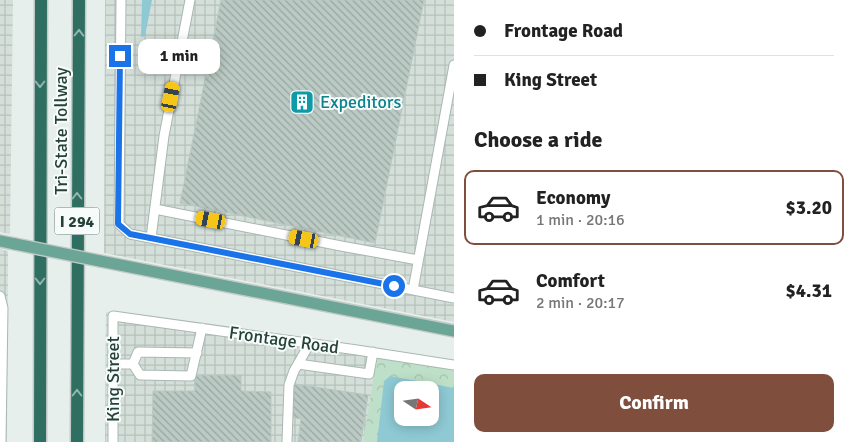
<!DOCTYPE html>
<meta charset="utf-8">
<style>
body{margin:0;font-family:Signika,sans-serif;background:#f2f2f2;color:#222;height:100vh;display:flex;flex-direction:column;font-size:19px;white-space:nowrap}
*{box-sizing:border-box;margin:0}
p{font-size:16px;color:#767676}
.icon{flex:none;width:28px;height:28px;fill:none;stroke:currentColor;stroke-width:2;stroke-linecap:round;stroke-linejoin:round}
.map{position:relative;flex:1;overflow:hidden}
.drawer{display:flex;flex-direction:column;background:#fff;width:400px}
.drawer>*{flex:none}
.top-card{display:grid;align-content:center;height:110px;padding:0 20px;background:#fff}
.needle{width:32px;rotate:103deg}
.buttons{position:absolute;left:394px;top:381px;display:grid;gap:10px}
.buttons a{display:grid;place-items:center;width:45px;height:45px;border-radius:10px;background:#fff;box-shadow:0 2px 12px #0003;font-size:25px}
.end{position:absolute;width:22px;height:22px;margin:-11px;border:6px solid #1a73e8;background:#fff;box-shadow:0 0 0 2px #fff}
.from{border-radius:50%}
.bubble{position:absolute;height:35px;border-radius:10px;background:#fff;box-shadow:0 2px 12px #0003;font-size:16px;font-weight:700;line-height:35px;text-align:center}
.car{position:absolute;width:15px;height:30px;margin:-15px -8px;border-radius:6px;box-shadow:0 0 4px 1px #0007;background:linear-gradient(#f5c518 24%,#345 0 40%,#f5c518 0 76%,#345 0 86%,#f5c518 0)}
.top-card b{display:flex;align-items:center;gap:18px;height:48px;font-size:19px}
.top-card b+b{border-top:1px solid #e0e0e0}
.top-card i{width:12px;height:12px;background:#222}
ul{padding:0;list-style:none}
li{display:flex;align-items:center;gap:15px;height:75px;margin:0 10px 8px;padding:0 10px;border:2px solid transparent;border-radius:10px}
li div{flex:1}
li b{display:block;font-size:19px}
li em{font-style:normal;font-weight:700}
li.active{border-color:#804e3d}
li>.icon{width:45px;height:45px;stroke-width:1.5}
h2{padding:0 20px;font-size:22px;line-height:60px}
.cta{display:flex;gap:10px;margin-top:auto;padding:10px 20px}
.cta a{flex:1;height:58px;border-radius:10px;background:#804e3d;color:#fff;font-size:20px;font-weight:700;line-height:58px;text-align:center}
main{display:flex;flex:1;min-height:0}
.map>svg:first-child{display:block}
</style>
<main>
<div class="map">
<svg width="454" height="442" viewBox="0 0 454 442">
<defs>
<pattern id="industrial-grid" width="8" height="8" patternUnits="userSpaceOnUse" patternTransform="scale(1.25)"><rect width="8" height="8" fill="#d4dfda"/><path d="M0 4h8M4 0v8" fill="none" stroke="#b6c1bc"/></pattern>
<pattern id="forest-crowns" width="20" height="18" patternUnits="userSpaceOnUse" patternTransform="scale(1.25)"><rect width="20" height="18" fill="#bfe0c8"/><path d="M2 6a3 3 0 1 1 6 0M12 15a3 3 0 1 1 6 0" fill="none" stroke="#a4c1ad"/></pattern>
<pattern id="building-back-hatch" width="6" height="6" patternUnits="userSpaceOnUse" patternTransform="scale(1.25)"><rect width="6" height="6" fill="#bbcac4"/><path d="M-1 5l2 2M0 0l6 6M5-1l2 2" fill="none" stroke="#98a6a0"/></pattern>
</defs>
<rect width="100%" height="100%" fill="#e6efeb"/>
<path fill="url(#industrial-grid)" fill-rule="evenodd" d="M0 0H13L10 234 0 232Z
M105 0H454V322L104 253Z
M0 249 8 251 7 442H0Z
M106 312 454 370V442H105ZM402 390H430V418H402Z"/>
<path fill="url(#forest-crowns)" fill-rule="evenodd" d="M377 358 454 370V442H363ZM402 390H430V418H402Z"/>
<path fill="#8ec9d4" fill-rule="evenodd" d="M142 0H152L145 36 141 37Z
M390 376 454 388V442H377L384 381ZM402 390H430V418H402Z"/>
<path fill="url(#building-back-hatch)" stroke="#b8c9c2" d="M221 0H424L375 243 180 203Z
M195 375H241V391L271 392V442H152L153 391H195Z
M295 384 368 395 361 442H298L301 419 290 417Z"/>
<g fill="none" stroke-linecap="round" stroke-linejoin="round">
<g stroke="#a8b8b2" stroke-width="11">
<path id="minor" d="M121 0 119 224 130 234 454 298
M155 209 341 246 418 260
M151 238 164 136 190 0
M413 290 454 65
M0 296 3 308 1 442
M113 364H133
M133 364 140 375 191 376 202 328
M133 364 138 352 197 353
M298 364 369 374 373 352
M113 442V316L357 350 454 365
M287 442 289 385 294 371 310 343"/>
</g>
<g stroke="#c2cac8" stroke-width="14">
<path id="major" d="M0 241 15 244
M100 261 454 331"/>
</g>
<g stroke="#c2cac8" stroke-width="15">
<path id="highway" d="M40 442 41 0
M77 442 79 0"/>
</g>
<use href="#minor" stroke="#fff" stroke-width="9"/>
<use href="#major" stroke="#6aa596" stroke-width="11"/>
<use href="#highway" stroke="#2f6f62" stroke-width="12"/>
<g stroke="#c2cac8" stroke-width="14" stroke-linecap="butt">
<path id="major-bridge" d="M15 244 100 261"/>
</g>
<use href="#major-bridge" stroke="#6aa596" stroke-width="11"/>
</g>
<defs><path id="oneway-chevron" d="M-2-3.5L2.5 0L-2 3.5" fill="none" stroke-width="1.6" stroke-linecap="round" stroke-linejoin="round" transform="scale(1.25)"/></defs>
<g stroke="#93b5ae">
<use href="#oneway-chevron" transform="translate(79 33) rotate(-89)"/>
<use href="#oneway-chevron" transform="translate(40 84) rotate(90)"/>
<use href="#oneway-chevron" transform="translate(77 196) rotate(-90)"/>
<use href="#oneway-chevron" transform="translate(40 281) rotate(90)"/>
<use href="#oneway-chevron" transform="translate(77 393) rotate(-90)"/>
</g>
<g fill="none" stroke-linecap="round" stroke-linejoin="round">
<path stroke="#1a73e8" stroke-width="6" d="M120 56 118 224 130 234 394 286"/>
</g>
<defs>
<g id="building-square" transform="scale(1.25)"><rect x="-9" y="-9" width="18" height="18" rx="4" fill="#0f9aa8" stroke="#f7fbf9"/><path d="M-4-6H4V6H1V3H-1V6H-4ZM-2.5-4.3h1.7v1.8h-1.7ZM.8-4.3h1.7v1.8H.8ZM-2.5-1h1.7V.8h-1.7ZM.8-1h1.7V.8H.8Z" fill="#fff"/></g>
</defs>
<g fill-rule="evenodd">
<use href="#building-square" x="302" y="102"/>
</g>
<g text-anchor="middle" stroke-width="4" stroke-linejoin="round" paint-order="stroke">
<rect fill="#f7fbf9" stroke="#637a73" stroke-width="1" x="54.5" y="207.5" width="45" height="27" rx="4"/>
<g font-size="16" font-weight="bold" fill="#24423a">
<text x="77" y="227">I 294</text>
</g>
<g font-size="18" fill="#0d838f" stroke="#f7fbf9" text-anchor="start">
<text x="320" y="108">Expeditors</text>
</g>
<g font-size="18" fill="#24423a" stroke="#f7fbf9">
<text transform="translate(61 131) rotate(-90)" y="6">Tri-State Tollway</text>
<text transform="translate(284 340) rotate(8)" y="6">Frontage Road</text>
<text transform="translate(113 379) rotate(-90)" y="6">King Street</text>
</g>
</g>
</svg>
<div class="buttons">
<a><svg class="needle" viewBox="-14 -14 28 28"><path d="M0-13l5 13h-10z" fill="#e53935"/><path d="M0 13l5-13h-10z" fill="#767676"/></svg></a>
</div>
<i class="end from" style="left:394px;top:286px"></i>
<i class="end" style="left:120px;top:56px"></i>
<div class="bubble" style="left:138px;top:39px;width:82px">1 min</div>
<i class="car" style="left:171px;top:97px;rotate:11deg"></i>
<i class="car" style="left:211px;top:220px;rotate:281deg"></i>
<i class="car" style="left:304px;top:239px;rotate:281deg"></i>
</div>
<section class="drawer">
<div class="top-card">
<b><i class="from"></i>Frontage Road</b>
<b><i></i>King Street</b>
</div>
<h2>Choose a ride</h2>
<ul>
<li class="active"><svg class="icon" aria-label="car" viewBox="0 0 24 24"><path d="M5 17H2v-5l4-1 3-4h7l3 4 3 1v5h-3M9 17h6M6 11h13"/><circle cx="7" cy="17" r="2"/><circle cx="17" cy="17" r="2"/></svg><div><b>Economy</b><p>1 min · 20:16</p></div><em>$3.20</em></li>
<li><svg class="icon" aria-label="car" viewBox="0 0 24 24"><path d="M5 17H2v-5l4-1 3-4h7l3 4 3 1v5h-3M9 17h6M6 11h13"/><circle cx="7" cy="17" r="2"/><circle cx="17" cy="17" r="2"/></svg><div><b>Comfort</b><p>2 min · 20:17</p></div><em>$4.31</em></li>
</ul>
<div class="cta"><a>Confirm</a></div>
</section>
</main>
